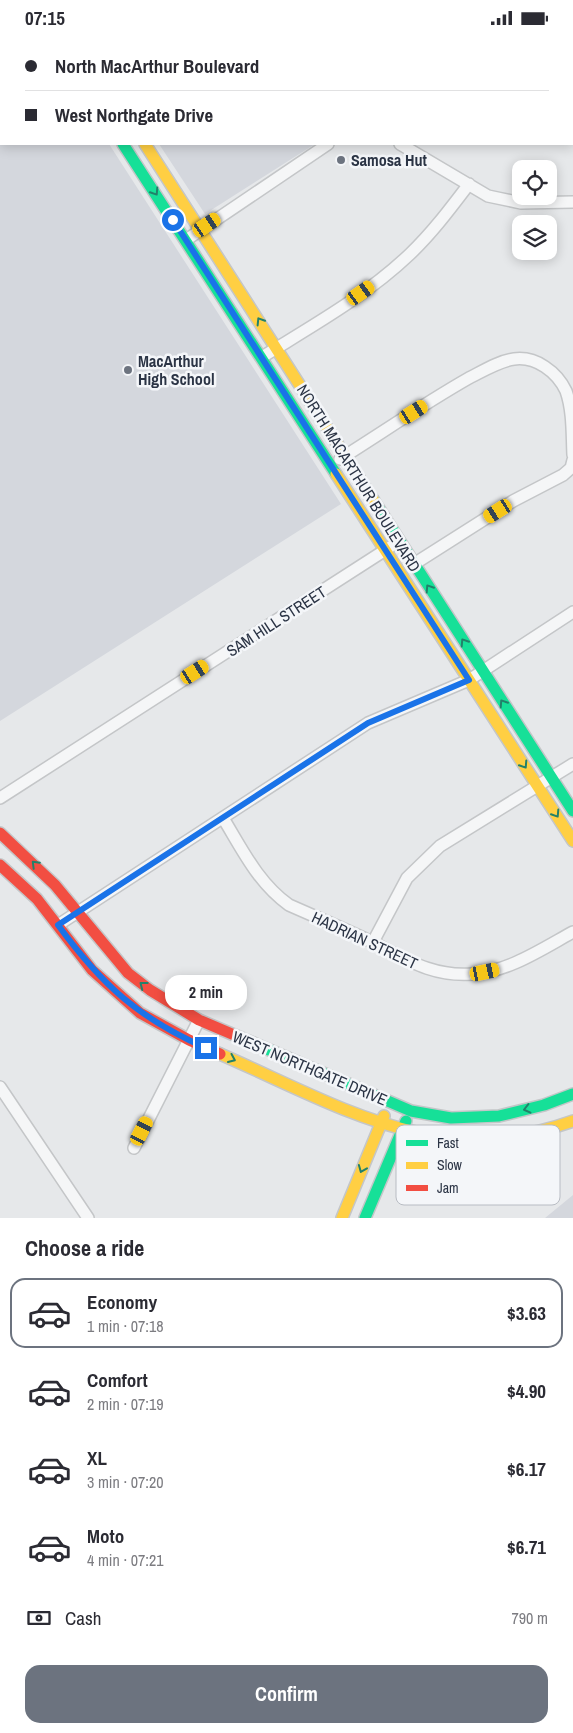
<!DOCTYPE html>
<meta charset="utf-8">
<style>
body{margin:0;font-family:"Archivo Narrow",sans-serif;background:#f7f7f7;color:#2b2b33;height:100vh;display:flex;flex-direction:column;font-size:19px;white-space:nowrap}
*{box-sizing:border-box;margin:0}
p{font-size:16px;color:#7c7c81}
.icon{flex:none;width:28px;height:28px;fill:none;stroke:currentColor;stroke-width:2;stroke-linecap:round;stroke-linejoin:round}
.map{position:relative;height:1183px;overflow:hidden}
.sheet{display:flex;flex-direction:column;background:#fff;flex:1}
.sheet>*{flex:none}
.top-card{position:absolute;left:0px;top:0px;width:574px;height:110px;box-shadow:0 2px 12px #0003;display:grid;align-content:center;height:110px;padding:0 25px;background:#fff}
.controls{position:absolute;left:512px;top:125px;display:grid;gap:10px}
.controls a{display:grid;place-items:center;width:45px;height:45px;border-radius:10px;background:#fff;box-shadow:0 2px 12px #0003;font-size:25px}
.end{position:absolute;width:22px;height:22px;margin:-11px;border:6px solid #1a73e8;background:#fff;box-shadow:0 0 0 2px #fff}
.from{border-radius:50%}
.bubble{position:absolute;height:35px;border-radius:15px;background:#fff;box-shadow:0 2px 12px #0003;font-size:16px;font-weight:700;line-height:35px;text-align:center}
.car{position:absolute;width:15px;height:30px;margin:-15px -8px;border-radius:6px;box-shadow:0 0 4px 1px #0007;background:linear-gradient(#f5c518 24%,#345 0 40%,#f5c518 0 76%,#345 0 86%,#f5c518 0)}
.top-card b{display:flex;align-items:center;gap:18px;height:48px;font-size:19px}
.top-card b+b{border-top:1px solid #e1e1e2}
.top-card i{width:12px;height:12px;background:#2b2b33}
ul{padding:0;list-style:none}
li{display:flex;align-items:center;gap:15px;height:70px;margin:0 10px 8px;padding:0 15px;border:2px solid transparent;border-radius:15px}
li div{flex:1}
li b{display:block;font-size:19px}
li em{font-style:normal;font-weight:700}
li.on{border-color:#6c737f}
li>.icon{width:45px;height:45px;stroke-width:1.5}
h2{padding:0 25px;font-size:22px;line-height:60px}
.pay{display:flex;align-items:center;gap:12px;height:55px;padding:0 25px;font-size:19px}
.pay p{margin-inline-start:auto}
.action{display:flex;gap:10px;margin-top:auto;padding:10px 25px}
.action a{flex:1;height:58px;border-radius:15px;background:#6c737f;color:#fff;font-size:20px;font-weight:700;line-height:58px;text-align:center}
.status{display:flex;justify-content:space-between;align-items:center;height:35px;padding:0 25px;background:#fff;direction:ltr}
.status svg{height:14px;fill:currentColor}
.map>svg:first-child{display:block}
</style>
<div class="status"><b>07:15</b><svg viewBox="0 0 49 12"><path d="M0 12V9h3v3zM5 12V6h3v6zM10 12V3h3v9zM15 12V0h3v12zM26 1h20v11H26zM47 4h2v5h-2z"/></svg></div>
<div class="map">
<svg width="573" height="1183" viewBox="0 0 573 1183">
<rect width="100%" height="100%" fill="#e6e8ea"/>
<path fill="#d4d7dd" d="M0 0 40 1H1V109H109L341 469 0 686Z
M88 0H443L89 1Z
M159 109H315L205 179Z
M573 1160V1183H545Z"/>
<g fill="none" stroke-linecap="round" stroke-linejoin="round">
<g stroke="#c4c6c8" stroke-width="14">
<path id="street" d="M451 1 452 0
M400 109 488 161 521 168 573 167
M186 205 328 109
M262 322C312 291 366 261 410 219 432 198 450 174 469 149
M340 424C383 397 425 368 469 343 483 336 499 326 514 324 536 321 557 337 566 356 573 376 572 399 573 420
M414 529 513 466 563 440 571 433 573 425
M0 763 390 512
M223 783C242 814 258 848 289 870 316 882 345 894 372 907 406 924 432 942 472 939 508 937 542 914 573 897
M58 890 368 688 469 645 573 577
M373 907 407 843 440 811 573 729
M0 1052 88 1183
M134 1113 199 985"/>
</g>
<g stroke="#c4c6c8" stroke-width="14">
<path id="fast" d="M123 109 336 439
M374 466 573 776
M253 1008 411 1076 451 1083 499 1081 544 1070 573 1059
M365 1183 406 1086"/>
</g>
<g stroke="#c4c6c8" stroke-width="14">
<path id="slow" d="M53 0 54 1
M145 109 374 466
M336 439 573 806
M220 1019C342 1072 437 1135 573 1086
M342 1183 384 1081"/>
</g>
<g stroke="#c4c6c8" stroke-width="14">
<path id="jam" d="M75 0 76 1
M0 798 55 850 128 938 150 955 199 985 253 1008
M0 830 37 864 92 935 140 978 189 1005 220 1019"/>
</g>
<use href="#street" stroke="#f5f6f7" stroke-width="11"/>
<use href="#fast" stroke="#16e098" stroke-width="11"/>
<use href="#slow" stroke="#ffcf43" stroke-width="11"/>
<use href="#jam" stroke="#f24e42" stroke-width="11"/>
</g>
<defs><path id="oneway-chevron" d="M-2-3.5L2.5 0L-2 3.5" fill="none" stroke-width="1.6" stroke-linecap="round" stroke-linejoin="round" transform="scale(1.25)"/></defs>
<g stroke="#22816a">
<use href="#oneway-chevron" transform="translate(155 157) rotate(57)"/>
<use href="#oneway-chevron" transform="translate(260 286) rotate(-122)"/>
<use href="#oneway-chevron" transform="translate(429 553) rotate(-123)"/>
<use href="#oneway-chevron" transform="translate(464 607) rotate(-123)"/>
<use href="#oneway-chevron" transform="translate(503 668) rotate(-123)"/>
<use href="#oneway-chevron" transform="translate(524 730) rotate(57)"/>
<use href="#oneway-chevron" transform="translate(556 779) rotate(57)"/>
<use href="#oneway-chevron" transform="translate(35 829) rotate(-135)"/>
<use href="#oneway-chevron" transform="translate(143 950) rotate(-142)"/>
<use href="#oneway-chevron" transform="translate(232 1024) rotate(24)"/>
<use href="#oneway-chevron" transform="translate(527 1074) rotate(166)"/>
<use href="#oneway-chevron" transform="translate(362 1134) rotate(112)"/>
</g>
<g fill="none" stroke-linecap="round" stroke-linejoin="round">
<path stroke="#1a73e8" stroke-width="6" d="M173 185 469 645 368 688 58 890C102 950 138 983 206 1013"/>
</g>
<g fill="#6c737f" stroke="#f4f6f9" stroke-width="2">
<circle cx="341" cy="125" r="5"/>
<circle cx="128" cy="335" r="5"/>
</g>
<g text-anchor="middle" stroke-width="5" stroke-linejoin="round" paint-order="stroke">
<g font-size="16" font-weight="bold" fill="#2b3445" stroke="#f4f6f9" text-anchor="start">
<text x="351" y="131">Samosa Hut</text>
<text x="138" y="332">MacArthur<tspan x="138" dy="18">High School</tspan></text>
</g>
<g font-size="16" fill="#2b3445" stroke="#f4f6f9">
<text transform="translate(359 443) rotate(58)" y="6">NORTH MACARTHUR BOULEVARD</text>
<text transform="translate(276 586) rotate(-33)" y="6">SAM HILL STREET</text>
<text transform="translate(365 905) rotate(25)" y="6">HADRIAN STREET</text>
<text transform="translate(310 1033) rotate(23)" y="6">WEST NORTHGATE DRIVE</text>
</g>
</g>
<rect x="396" y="1090" width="164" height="80" rx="8" fill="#f4f6f9" stroke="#b8bcc3" stroke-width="1"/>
<rect x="406" y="1105" width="22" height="6" fill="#16e098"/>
<rect x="406" y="1127" width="22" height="7" fill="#ffcf43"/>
<rect x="406" y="1150" width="22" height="6" fill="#f24e42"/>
<g font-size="14" fill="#2b3445">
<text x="437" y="1113">Fast</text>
<text x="437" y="1135">Slow</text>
<text x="437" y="1158">Jam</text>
</g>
</svg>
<div class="controls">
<a><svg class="icon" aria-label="locate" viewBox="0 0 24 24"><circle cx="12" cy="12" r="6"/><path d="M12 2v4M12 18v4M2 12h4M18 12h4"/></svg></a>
<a><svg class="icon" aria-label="layers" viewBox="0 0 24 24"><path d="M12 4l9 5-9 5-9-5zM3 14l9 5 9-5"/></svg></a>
</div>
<i class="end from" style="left:173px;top:185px"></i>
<i class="end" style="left:206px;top:1013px"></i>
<div class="bubble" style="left:165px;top:940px;width:82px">2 min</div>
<i class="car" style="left:207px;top:190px;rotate:56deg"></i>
<i class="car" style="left:361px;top:258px;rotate:55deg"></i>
<i class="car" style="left:414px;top:377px;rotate:58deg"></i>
<i class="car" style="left:498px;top:476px;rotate:238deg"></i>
<i class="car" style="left:195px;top:637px;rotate:57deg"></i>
<i class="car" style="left:485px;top:937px;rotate:78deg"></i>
<i class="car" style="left:142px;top:1096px;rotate:27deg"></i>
<div class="top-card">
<b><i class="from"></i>North MacArthur Boulevard</b>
<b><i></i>West Northgate Drive</b>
</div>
</div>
<section class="sheet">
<h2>Choose a ride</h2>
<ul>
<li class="on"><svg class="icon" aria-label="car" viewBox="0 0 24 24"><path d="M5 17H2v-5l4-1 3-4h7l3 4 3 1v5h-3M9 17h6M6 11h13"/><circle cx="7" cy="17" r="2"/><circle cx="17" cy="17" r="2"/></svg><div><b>Economy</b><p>1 min · 07:18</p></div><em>$3.63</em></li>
<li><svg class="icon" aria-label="car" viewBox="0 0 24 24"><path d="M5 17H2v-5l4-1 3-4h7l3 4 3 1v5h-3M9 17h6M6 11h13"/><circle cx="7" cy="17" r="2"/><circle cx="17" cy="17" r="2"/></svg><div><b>Comfort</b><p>2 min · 07:19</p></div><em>$4.90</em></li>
<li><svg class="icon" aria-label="car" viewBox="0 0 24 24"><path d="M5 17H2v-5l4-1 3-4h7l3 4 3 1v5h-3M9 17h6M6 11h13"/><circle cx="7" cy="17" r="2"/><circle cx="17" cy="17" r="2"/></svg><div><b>XL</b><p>3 min · 07:20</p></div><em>$6.17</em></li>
<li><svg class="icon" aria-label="car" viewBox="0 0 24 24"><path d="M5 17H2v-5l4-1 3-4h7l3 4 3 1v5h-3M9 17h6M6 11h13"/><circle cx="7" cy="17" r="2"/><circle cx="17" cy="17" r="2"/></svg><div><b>Moto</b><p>4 min · 07:21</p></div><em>$6.71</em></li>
</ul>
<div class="pay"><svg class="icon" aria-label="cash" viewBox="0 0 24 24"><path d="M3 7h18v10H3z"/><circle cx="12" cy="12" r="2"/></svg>Cash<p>790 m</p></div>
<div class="action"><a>Confirm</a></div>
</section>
